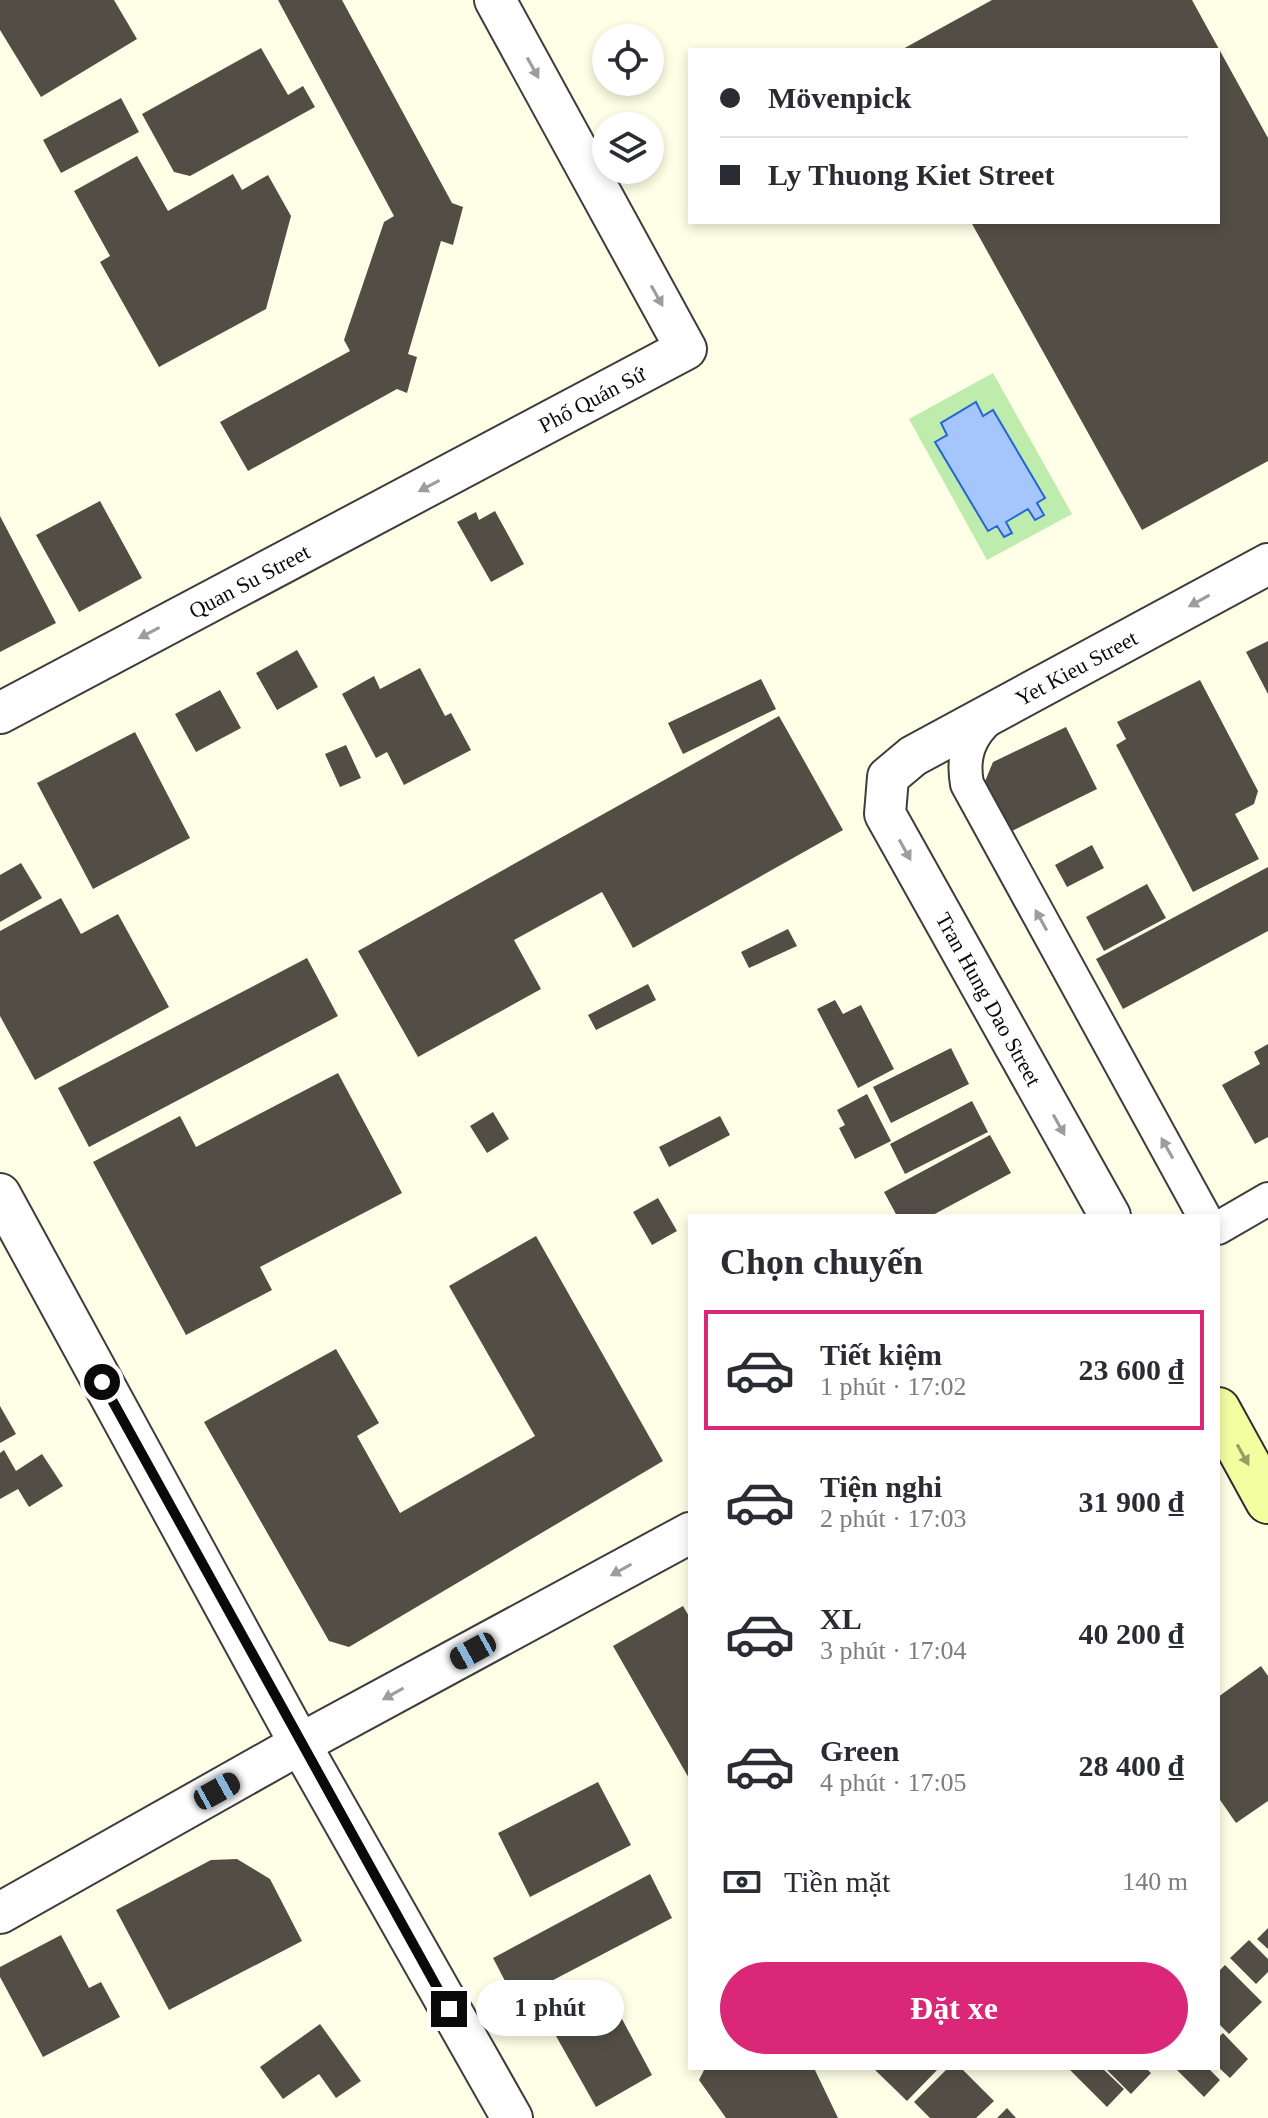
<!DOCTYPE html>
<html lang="vi">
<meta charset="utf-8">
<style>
body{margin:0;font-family:"Times New Roman",serif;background:#f2f2f3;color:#2b2b33;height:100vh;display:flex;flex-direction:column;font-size:30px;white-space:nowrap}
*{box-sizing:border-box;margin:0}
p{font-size:26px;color:#7c7c81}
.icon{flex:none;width:44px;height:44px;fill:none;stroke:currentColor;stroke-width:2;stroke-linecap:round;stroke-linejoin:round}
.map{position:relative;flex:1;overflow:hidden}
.sheet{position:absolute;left:688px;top:1214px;width:532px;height:856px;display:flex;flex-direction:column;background:#fff;border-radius:0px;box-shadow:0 4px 12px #0003}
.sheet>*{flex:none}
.guide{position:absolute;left:688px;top:48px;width:532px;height:176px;border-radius:0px;box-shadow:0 4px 12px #0003;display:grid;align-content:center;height:176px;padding:0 32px;background:#fff}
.controls{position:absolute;left:592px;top:24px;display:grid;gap:16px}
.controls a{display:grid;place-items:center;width:72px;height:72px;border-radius:50%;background:#fff;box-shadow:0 4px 12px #0003;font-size:40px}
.end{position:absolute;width:36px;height:36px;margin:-18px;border:10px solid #0a0a0a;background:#fff;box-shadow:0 0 0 4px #fff}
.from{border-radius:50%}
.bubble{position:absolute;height:56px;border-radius:28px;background:#fff;box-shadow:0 4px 12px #0003;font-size:26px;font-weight:700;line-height:56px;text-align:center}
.car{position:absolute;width:24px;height:48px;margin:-24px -12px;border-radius:10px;box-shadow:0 0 6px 2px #0007;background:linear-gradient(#222 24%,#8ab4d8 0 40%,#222 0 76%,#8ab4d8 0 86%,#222 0)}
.guide b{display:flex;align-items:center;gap:28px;height:76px;font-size:30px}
.guide b+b{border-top:2px solid #e1e1e2}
.guide i{width:20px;height:20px;background:#2b2b33}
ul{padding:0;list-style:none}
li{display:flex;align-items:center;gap:24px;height:120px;margin:0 16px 12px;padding:0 16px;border:4px solid transparent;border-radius:0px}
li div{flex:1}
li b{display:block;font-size:30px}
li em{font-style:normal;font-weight:700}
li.current{border-color:#db2777}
li>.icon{width:72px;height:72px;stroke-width:1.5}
h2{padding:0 32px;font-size:36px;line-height:96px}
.pay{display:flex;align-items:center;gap:20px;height:88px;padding:0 32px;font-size:30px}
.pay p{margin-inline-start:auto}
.primary-button{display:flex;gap:16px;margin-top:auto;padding:16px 32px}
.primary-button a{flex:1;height:92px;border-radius:48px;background:#db2777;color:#fff;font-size:32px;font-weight:700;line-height:92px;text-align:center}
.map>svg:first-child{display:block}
</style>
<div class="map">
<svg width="1268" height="2118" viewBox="0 0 1268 2118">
<rect width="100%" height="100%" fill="#feffe6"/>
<path fill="#beecad" d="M993 373 1072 514 987 560 909 419Z"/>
<path fill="#a5c6fc" stroke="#2664d9" stroke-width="2" d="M976 402 983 416 993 410 1045 498 1037 503 1044 515 1035 520 1028 509 1006 522 1012 533 1004 537 997 526 988 531 935 442 947 435 941 423Z"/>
<path fill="#534e45" d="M0 0H114L137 39 41 97 0 30Z
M278 0H342L452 203 463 207 453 245 441 241 408 354 417 357 407 393 397 389 248 471 220 422 350 351 344 340 384 222 394 216Z
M992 0H1192L1268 138V461L1142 530 971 222H1218V50H901Z
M261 48 288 95 303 86 315 107 190 176 174 172 142 114Z
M121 98 139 132 61 173 43 140Z
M137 156 168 211 233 174 242 190 268 175 291 216 266 309 159 367 100 262 110 256 74 191Z
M100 501 142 578 79 612 36 535Z
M495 511 524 564 491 582 457 522 476 512 479 520Z
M0 516 56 623 0 652Z
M1268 641V694L1246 652Z
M297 650 318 687 277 710 256 673Z
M420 668 445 716 451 713 471 750 404 785 387 752 376 758 342 694 374 676 380 689Z
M761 679 776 709 683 754 668 723Z
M1200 680 1258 791 1254 804 1235 814 1259 859 1193 892 1116 745 1126 739 1117 722Z
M220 690 241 728 196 752 175 714Z
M779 716 843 830 633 948 602 892 514 940 541 989 418 1057 358 951Z
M1066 727 1097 789 1006 834 983 786 993 762Z
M135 732 190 838 93 889 37 783Z
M346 745 361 778 340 787 325 754Z
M1092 845 1104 868 1067 887 1055 865Z
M21 863 42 898 0 922V875Z
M1268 867V931L1123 1009 1096 959Z
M1147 884 1166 918 1104 951 1086 917Z
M61 898 81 934 118 914 169 1007 35 1080 0 1016V931Z
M788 929 797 946 749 968 741 952Z
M307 958 338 1016 89 1147 58 1088Z
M648 984 656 1000 596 1030 588 1015Z
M835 1000 843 1014 861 1005 894 1069 858 1088 817 1009Z
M1268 1044V1137L1255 1144 1222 1085 1260 1064 1254 1052Z
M951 1048 969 1084 891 1123 873 1087Z
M338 1073 402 1193 260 1267 272 1290 186 1335 93 1162 180 1116 196 1147Z
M867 1094 891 1141 855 1159 839 1128 845 1125 837 1110Z
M972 1101 988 1132 905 1174 890 1144Z
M493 1112 509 1139 487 1153 470 1126Z
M720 1116 730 1135 669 1167 659 1147Z
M990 1135 1011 1173 931 1216H897L884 1192Z
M658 1198 677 1231 652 1245 633 1212Z
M536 1236 663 1461 349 1647 329 1641 204 1422 336 1349 379 1423 357 1436 400 1513 535 1436 449 1286Z
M0 1406 16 1434 0 1443Z
M4 1450 16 1471 42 1454 63 1486 29 1507 18 1489 0 1499V1453Z
M683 1606 690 1618V1780L613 1646Z
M1261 1666 1268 1676V1801L1236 1823 1218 1797V1697Z
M598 1782 631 1845 530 1897 498 1833Z
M237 1859 270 1879 302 1941 169 2010 116 1910 211 1860Z
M650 1874 672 1918 515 2000 493 1958Z
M1268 1928V1949L1257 1939Z
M61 1935 89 1988 101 1982 120 2017 43 2057 0 1977V1967Z
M1249 1940 1268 1959V1972L1256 1984 1230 1958Z
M1225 1965 1262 2002 1229 2034 1218 2023V1972Z
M614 2004 652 2075 596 2107 556 2036Z
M320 2024 361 2081 336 2098 319 2074 283 2099 260 2067Z
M1223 2033 1248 2059 1230 2078 1218 2067V2038Z
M705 2068H814L838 2118H726L699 2080Z
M873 2068H939L907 2101Z
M948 2068H961L994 2101 976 2118H930L914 2102Z
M1068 2068H1102L1124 2089 1107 2107Z
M1105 2068H1146L1151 2073 1131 2094Z
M1175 2068H1208L1220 2080 1204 2097Z
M1007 2108 1016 2118H997Z"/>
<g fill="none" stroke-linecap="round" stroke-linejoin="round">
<g stroke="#3d3d3d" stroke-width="36">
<path id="minor" d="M991 717C969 736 962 756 967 784L1204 1216
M1218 1228 1268 1199"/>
</g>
<g stroke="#3d3d3d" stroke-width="44">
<g id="tertiary">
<path id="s1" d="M0 713 686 349 495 0"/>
<path d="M0 1194 300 1744 512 2118"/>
<path id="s2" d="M1110 1216 885 814 888 777 913 756 1268 564"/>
<path d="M0 1913 300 1744 690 1533"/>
</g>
</g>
<g stroke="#2c2c2c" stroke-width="48">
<path id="secondary" d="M1218 1410 1268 1501"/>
</g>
<use href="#minor" stroke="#fff" stroke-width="32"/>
<use href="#tertiary" stroke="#fff" stroke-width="40"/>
<use href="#secondary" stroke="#f2ffa1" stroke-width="44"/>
</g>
<defs><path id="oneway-solid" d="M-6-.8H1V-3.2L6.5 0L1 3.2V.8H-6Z" transform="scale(2)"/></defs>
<g fill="#9d9d9d">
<use href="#oneway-solid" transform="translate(533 68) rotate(61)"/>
<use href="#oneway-solid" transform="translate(657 296) rotate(61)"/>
<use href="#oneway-solid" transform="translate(429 486) rotate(152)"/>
<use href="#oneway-solid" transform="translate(1199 601) rotate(151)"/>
<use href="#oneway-solid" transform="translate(149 633) rotate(152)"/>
<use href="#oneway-solid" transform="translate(905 850) rotate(61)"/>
<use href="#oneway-solid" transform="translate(1041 920) rotate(-119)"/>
<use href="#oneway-solid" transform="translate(1059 1125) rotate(61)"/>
<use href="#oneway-solid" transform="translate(1167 1148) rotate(-119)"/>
<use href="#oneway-solid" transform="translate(621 1570) rotate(151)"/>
<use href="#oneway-solid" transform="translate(393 1694) rotate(151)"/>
</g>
<use fill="#959d65" href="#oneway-solid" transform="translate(1243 1455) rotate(61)"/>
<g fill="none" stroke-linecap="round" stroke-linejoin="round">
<path stroke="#0a0a0a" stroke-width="10" d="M102 1382 449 2009"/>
</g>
<g text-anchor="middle" stroke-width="8" stroke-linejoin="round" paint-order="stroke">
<g font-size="22" fill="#0a0a0a" stroke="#fff">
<text dy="8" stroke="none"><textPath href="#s1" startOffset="670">Phố Quán Sứ</textPath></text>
<text dy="8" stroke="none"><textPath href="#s1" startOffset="282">Quan Su Street</textPath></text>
<text dy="8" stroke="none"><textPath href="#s2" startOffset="716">Yet Kieu Street</textPath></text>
<text transform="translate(989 999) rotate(61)" y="8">Tran Hung Dao Street</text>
</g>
</g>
</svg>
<div class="controls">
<a><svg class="icon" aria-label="locate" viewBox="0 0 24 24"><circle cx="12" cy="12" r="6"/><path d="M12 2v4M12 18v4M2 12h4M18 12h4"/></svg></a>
<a><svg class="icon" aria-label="layers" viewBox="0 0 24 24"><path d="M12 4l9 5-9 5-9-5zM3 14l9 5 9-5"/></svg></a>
</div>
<i class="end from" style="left:102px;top:1382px"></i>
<i class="end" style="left:449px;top:2009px"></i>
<div class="bubble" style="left:476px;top:1980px;width:148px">1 phút</div>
<i class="car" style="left:473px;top:1651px;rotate:241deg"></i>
<i class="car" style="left:217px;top:1791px;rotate:61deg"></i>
<div class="guide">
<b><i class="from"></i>Mövenpick</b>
<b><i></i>Ly Thuong Kiet Street</b>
</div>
<section class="sheet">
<h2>Chọn chuyến</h2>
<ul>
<li class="current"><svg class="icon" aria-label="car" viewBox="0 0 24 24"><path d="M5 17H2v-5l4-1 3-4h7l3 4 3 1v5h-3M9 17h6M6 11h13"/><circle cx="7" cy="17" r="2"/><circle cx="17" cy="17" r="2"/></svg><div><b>Tiết kiệm</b><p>1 phút · 17:02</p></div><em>23 600 ₫</em></li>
<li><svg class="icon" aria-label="car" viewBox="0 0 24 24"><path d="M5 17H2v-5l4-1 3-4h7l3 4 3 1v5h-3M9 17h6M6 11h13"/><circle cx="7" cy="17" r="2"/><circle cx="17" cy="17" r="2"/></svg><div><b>Tiện nghi</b><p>2 phút · 17:03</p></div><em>31 900 ₫</em></li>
<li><svg class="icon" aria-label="car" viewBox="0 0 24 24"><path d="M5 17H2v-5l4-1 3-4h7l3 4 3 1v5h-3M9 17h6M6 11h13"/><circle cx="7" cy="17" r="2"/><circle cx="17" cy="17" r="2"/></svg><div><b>XL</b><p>3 phút · 17:04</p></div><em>40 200 ₫</em></li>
<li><svg class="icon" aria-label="car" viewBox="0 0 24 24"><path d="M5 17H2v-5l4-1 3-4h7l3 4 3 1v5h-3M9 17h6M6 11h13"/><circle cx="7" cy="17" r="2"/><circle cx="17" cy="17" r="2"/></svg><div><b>Green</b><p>4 phút · 17:05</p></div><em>28 400 ₫</em></li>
</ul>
<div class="pay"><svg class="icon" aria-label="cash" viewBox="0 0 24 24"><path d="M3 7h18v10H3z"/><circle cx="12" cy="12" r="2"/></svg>Tiền mặt<p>140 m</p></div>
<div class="primary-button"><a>Đặt xe</a></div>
</section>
</div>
